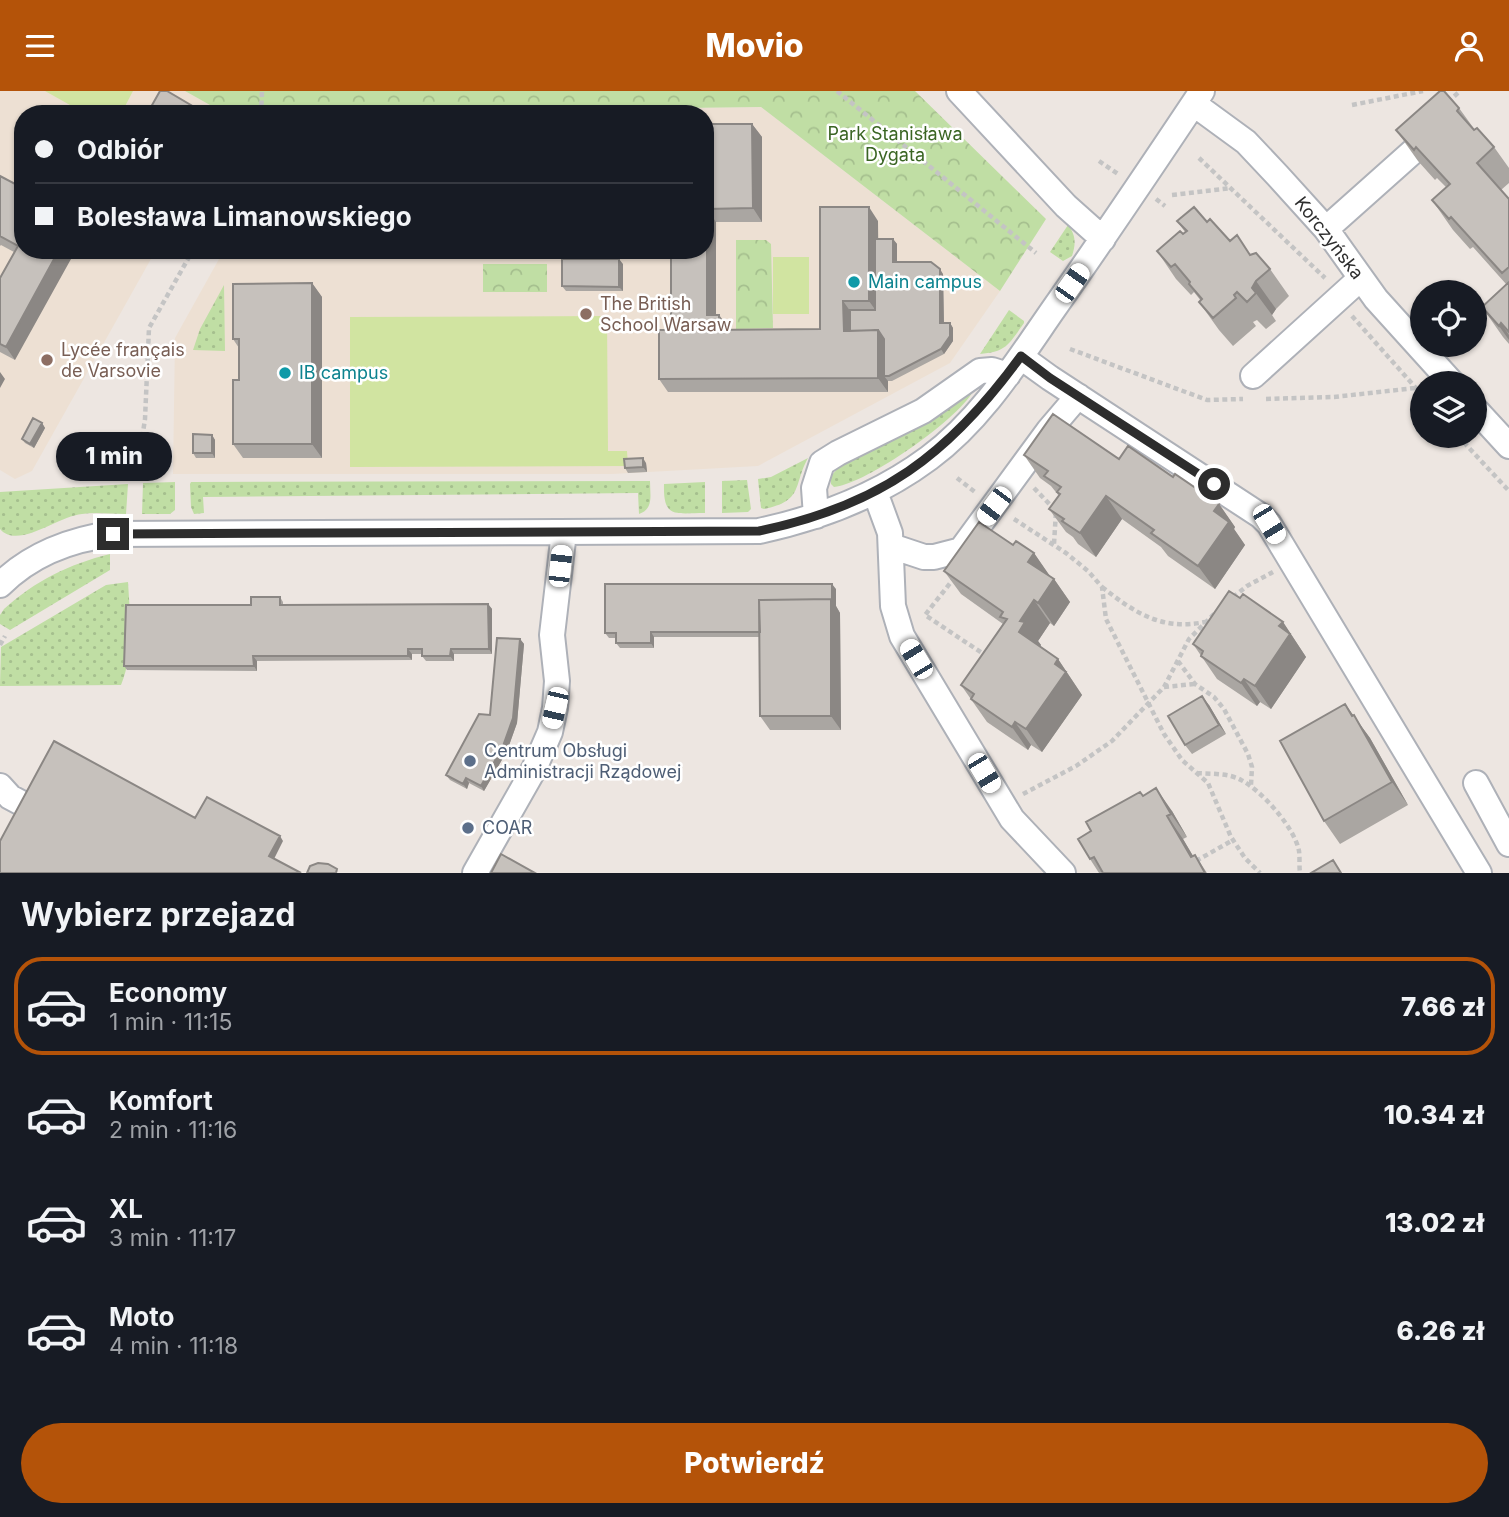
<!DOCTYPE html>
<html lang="pl">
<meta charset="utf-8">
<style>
body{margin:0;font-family:Inter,sans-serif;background:#242831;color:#f1f3f6;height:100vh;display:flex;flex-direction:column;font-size:26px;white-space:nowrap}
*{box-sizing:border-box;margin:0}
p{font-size:23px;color:#9ea1a6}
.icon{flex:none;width:38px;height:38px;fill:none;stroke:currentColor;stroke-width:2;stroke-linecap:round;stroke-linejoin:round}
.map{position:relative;height:782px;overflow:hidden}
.sheet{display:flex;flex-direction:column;background:#171b24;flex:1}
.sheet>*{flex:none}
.top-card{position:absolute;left:14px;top:14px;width:700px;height:154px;border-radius:28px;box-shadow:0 2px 5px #0004;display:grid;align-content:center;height:154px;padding:0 21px;background:#171b24}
.buttons{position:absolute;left:1410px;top:189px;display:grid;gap:14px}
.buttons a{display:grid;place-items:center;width:77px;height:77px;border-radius:50%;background:#171b24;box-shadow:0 2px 5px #0004;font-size:35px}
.end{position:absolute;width:32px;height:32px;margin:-16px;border:9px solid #2d2d2d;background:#fff;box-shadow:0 0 0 4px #fff}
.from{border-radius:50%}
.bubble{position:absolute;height:49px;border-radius:24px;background:#171b24;box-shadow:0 2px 5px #0004;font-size:23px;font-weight:800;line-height:49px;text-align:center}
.car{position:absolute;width:21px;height:42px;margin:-21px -10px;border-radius:9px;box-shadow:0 0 5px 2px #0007;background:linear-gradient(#fff 24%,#345 0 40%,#fff 0 76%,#345 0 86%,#fff 0)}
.top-card b{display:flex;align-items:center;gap:24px;height:66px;font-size:26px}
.top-card b+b{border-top:2px solid #363941}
.top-card i{width:18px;height:18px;background:#f1f3f6}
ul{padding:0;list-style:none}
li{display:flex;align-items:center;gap:21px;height:98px;margin:0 14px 10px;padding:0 7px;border:4px solid transparent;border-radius:28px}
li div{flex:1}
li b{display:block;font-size:26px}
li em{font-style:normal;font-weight:800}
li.active{border-color:#b45309}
li>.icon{width:63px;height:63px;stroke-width:1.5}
h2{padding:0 21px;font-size:32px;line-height:84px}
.button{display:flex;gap:14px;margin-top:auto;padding:14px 21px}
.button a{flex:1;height:80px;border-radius:42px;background:#b45309;color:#fff;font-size:28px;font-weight:800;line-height:80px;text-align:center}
header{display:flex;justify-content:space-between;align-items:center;height:91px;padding:0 21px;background:#b45309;color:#fff;font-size:32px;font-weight:800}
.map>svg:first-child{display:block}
</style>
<header><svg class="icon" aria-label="menu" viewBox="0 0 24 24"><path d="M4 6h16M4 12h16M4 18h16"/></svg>Movio<svg class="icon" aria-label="person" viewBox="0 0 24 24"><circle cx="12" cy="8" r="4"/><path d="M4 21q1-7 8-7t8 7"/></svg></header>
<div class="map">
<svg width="1509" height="782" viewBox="0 0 1509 782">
<defs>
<pattern id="grass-dots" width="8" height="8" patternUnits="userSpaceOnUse" patternTransform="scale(1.75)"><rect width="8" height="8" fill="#c0dea4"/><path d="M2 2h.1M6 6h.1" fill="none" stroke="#a5bf8e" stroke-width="1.8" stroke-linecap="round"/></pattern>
<pattern id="park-crowns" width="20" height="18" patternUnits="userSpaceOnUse" patternTransform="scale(1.75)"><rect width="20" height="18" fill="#c0dea4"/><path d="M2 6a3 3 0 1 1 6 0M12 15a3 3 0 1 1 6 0" fill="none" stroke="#a5bf8e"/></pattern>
</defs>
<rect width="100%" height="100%" fill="#ede6e1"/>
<path fill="#ede0d3" d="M0 0H185L226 23H23V159H156L32 380 15 388 0 379Z
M761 16 1000 200 950 272 758 375 612 383H173L175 247 224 159H705V23L301 22Z"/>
<path fill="url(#grass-dots)" d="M1068 134C1076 144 1076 153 1072 165L1063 170 1050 161Z
M224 194 225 260 193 259 200 238Z
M1009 219 1024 230V232C1009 253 1007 261 980 263Z
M975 297C962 326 867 393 834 396L831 393V385L839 376C887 352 933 330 975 297Z
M808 367C793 394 804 410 764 418L761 417 758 388 771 386Z
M747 389 751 418 748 421 722 422V390Z
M650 390C650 404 654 418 639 423L638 402 203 406 204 422 194 423 191 416 190 393 191 391Z
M175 391V419L170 423H142L143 392Z
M705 391V422C675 422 663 428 664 393Z
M128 393 126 423C112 423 96 421 82 423 58 425 18 459 0 438V401Z
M110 463V479L10 539 0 533V524L4 518C35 490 69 473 110 463Z
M128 491C130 524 134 563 121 594L0 595 1 556 106 494Z"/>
<path fill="url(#park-crowns)" d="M185 0H915L1046 128 1000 200 761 16 226 23Z
M736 149H766L771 153 773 237 736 238Z
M483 173H547V201H483Z"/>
<path fill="#d1e4a1" d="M45 0H133L121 23H86Z
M773 166H809V223H773Z
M607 225 608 360H627L628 375 350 376V226Z"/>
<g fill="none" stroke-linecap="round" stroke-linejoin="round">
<g stroke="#aeb1b8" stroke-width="28">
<path id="minor" d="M959 0 1066 115 1103 148
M1194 13 1246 51 1278 85 1326 138 1376 208 1452 292
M1326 138 1436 40
M1021 266 1050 287 1261 425 1269 433 1479 782
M1253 285 1361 187
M1475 318 1509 355
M875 401 890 442 893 515 902 545 1012 728 1063 782
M816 425 814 397 822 372 838 362 923 320 980 280 992 279 1008 284
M891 455 924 466H934L961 459 1049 339 1078 305
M0 494C30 464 71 448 113 443L759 440C820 427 879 404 929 367 982 328 1018 269 1055 216 1105 145 1154 72 1202 0
M1476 692 1509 753
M0 695 10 706 25 714
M475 782 534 678 550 641 555 617 557 590 552 544 564 441"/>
</g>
<path stroke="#c4c4c4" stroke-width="4.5" stroke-dasharray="5 3.5" stroke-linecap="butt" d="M837 0 1036 162
M1448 11 1460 0
M1352 14 1423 0
M261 23 262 0
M1199 67 1325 187
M1099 70 1118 83
M1172 104 1231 97
M1156 108 1165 115
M1352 225 1423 305
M1070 258 1207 309 1243 308
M1266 308 1334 306 1415 297
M1458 345 1509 400
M957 387 975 401
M136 388 145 328 149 237 193 159
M1034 397 1056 420 1054 453
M1014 428 1066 462 1088 480 1102 496 1106 528 1164 643 1182 669 1208 692 1231 746 1245 767 1260 782
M955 486 925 524 988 566
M1102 496C1135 522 1162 540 1205 531
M1233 506 1247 495 1273 481
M0 554 5 545
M1178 570 1195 593 1214 606 1224 618 1248 663 1252 676 1251 694
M1164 596 1194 593
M1197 682C1211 683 1229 682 1241 689 1261 699 1295 737 1299 760 1300 767 1299 775 1300 782
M1023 703 1076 675 1112 650 1164 596 1189 548 1216 521
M1196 770 1233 749"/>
<use href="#minor" stroke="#fff" stroke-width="24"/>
</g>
<path fill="#aaa6a2" d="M1459 17 1475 39 1494 56 1509 77V92L1501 99 1509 108V253L1503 246 1482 216 1506 193 1473 156 1470 158 1453 139 1432 109 1446 96 1437 87 1435 89 1418 70 1396 39Z
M705 33H752L762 46V131H716V224H719L729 239 820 238 878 130V148H893L897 153V171L943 183 944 232H950L953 237V250L944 263 892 290H888V301H668L659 288 671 239Z
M0 85 23 97 15 269 0 261V187L14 161 1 154 0 155Z
M1177 130 1207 131 1230 150 1270 178 1289 205 1276 218 1272 224 1276 230 1266 238 1257 229 1253 231 1256 235 1233 255 1219 239 1199 211 1201 210 1194 201 1191 204 1176 188 1157 160 1185 141Z
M623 173V200H566L562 195Z
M312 192 322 206V367H243L233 353 239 289V257L233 248Z
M42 332 45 337 34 357 25 352 22 348Z
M212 344 215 349V367H196L193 362Z
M1024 364 1119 368 1173 386 1219 413 1235 436 1234 438 1245 454 1215 498 1168 465 1161 456 1122 428 1096 466 1078 453 1073 446 1066 441 1049 418 1059 405 1051 395 1040 387Z
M646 372 647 381 628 382 625 377Z
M1013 454 1034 462 1050 486 1054 488 1070 511 1054 535 1050 532 1038 550 1041 554 1040 555 1058 568 1082 604 1042 661 1031 654 1028 659 987 631 961 594 1003 533 961 503 944 480Z
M836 498V515L840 522 841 639H770L760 625V546H654V557H620L616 552V547H609L605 542Z
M280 506 283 511V514L488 513 492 518V563H454V570H426L422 565V563H412V569L257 570V580L127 579 124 575 251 514Z
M1240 507 1283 531 1306 566 1271 618 1260 611 1257 615 1217 588 1193 553Z
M520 548 524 553 517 632 507 660 484 700 469 692 467 698 450 689 446 684 490 624Z
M1345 613 1370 647 1408 714 1340 753 1324 730Z
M1209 614 1226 643 1192 663 1185 654Z
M1143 705 1172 720 1187 746 1183 748 1193 765 1195 764 1207 782H1099L1090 768 1091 740Z"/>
<path fill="#8b8784" d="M752 33 762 46V131L753 117Z
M869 116 878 130 879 224 869 210Z
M707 118 716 131V234L707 224Z
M893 148 897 153V176L893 171Z
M59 159H76L15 269 6 256Z
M619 168 623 173V200L619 196Z
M940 178 943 183 944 237 940 232Z
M1256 190 1276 218 1272 224 1252 197Z
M312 192 322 206V367L312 353Z
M843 210 853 224V248L844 240Z
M719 224 729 237V248L719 234Z
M950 232 953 237V250L944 263 941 258Z
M1501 232 1509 244V249L1499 235Z
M878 239 888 253 884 285 888 290V301L878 287Z
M0 281 5 288 0 297Z
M42 332 45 337 34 357 30 353Z
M212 344 215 349V367L212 362Z
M643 367 646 372 647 381 643 376Z
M1106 405 1122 428 1096 466 1080 442Z
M1219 413 1235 436 1234 438 1245 454 1215 498 1198 475 1214 420Z
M1034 462 1050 485 1044 494 1028 471Z
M1054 488 1070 511 1054 535 1038 512Z
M832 493 836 498V515L840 522 841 639 831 625V508Z
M1034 509 1050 532 1038 550 1041 554 1035 564 1019 541 1020 530Z
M488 513 492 518V563L489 558Z
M1283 531 1306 566 1271 618 1255 595 1279 535Z
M651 541 654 546V557L651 552Z
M520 548 524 553 517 632 507 660 484 700 481 695Z
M408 558 412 563V569L408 565Z
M451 558 454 563V570L450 565Z
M253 565 257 570V580L254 575Z
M1058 568 1082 604 1042 661 1026 638 1055 573Z
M1244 588 1260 611 1257 615 1241 592Z
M1202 605 1209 614 1226 643 1219 634Z
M1345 613 1370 647 1408 714 1392 691Z
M1015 631 1031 654 1028 659 1012 636Z
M466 687 469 692 467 698 463 693Z
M1156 697 1172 720 1187 746 1171 723Z
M1167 725 1183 748 1203 782 1191 766Z
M280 745 283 750 273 770 269 765Z"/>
<path fill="#c6c1bc" stroke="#8b8784" stroke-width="2" d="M160 0H167L206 23H147Z
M1440 0H1444L1459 17 1457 20 1474 39 1477 37 1494 56 1477 72 1509 108V176L1502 182 1451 126 1449 128 1432 109 1450 93 1416 56 1414 59 1396 39Z
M705 33H752L753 117 707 118V224H719V234H707V239L820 238V116H869V210H843L844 240 878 239V287L659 288V239H671V159H705Z
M0 85 23 97V159H59L6 256 0 253V187L18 155 0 145Z
M1194 116 1207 131 1210 128 1230 150 1237 144 1250 164 1256 162 1270 178 1256 190 1252 197 1256 202 1247 211 1237 201 1234 204 1236 207 1213 227 1199 211 1202 208 1189 193 1190 191 1175 173 1171 176 1157 160 1180 140 1183 143 1187 140 1177 130Z
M875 148H893V171H931L940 178V232H950V245L941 258 889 285H884V248L878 239 850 240V219H875Z
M562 168H619V196L562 195Z
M1509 191V241L1501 232 1499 235 1482 216Z
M312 192V353H233V289H239V248H233V193Z
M1053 323 1119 368 1128 355 1173 386 1175 383 1219 413 1214 420 1229 431 1198 475 1151 442 1154 439 1106 405 1080 442 1062 430 1064 428 1049 418 1060 403 1057 401 1061 396 1044 385 1048 380 1024 364Z
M33 327 42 332 30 353 22 348Z
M193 343 212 344V362H193Z
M643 367V376L625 377 624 368Z
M979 431 1013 454 1016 450 1034 462 1028 471 1054 488 1038 512 1034 509 1020 530 1025 531 1019 541 1058 568 1055 573 1066 581 1026 638 1015 631 1012 636 971 608 974 603 961 594 1007 528 1000 526 1003 521 944 480Z
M605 493H832V510L831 508 759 509 760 541H651V552H616V542H605Z
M1229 500 1240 507 1243 503 1283 531 1279 535 1290 543 1255 595 1244 588 1241 592 1201 565 1203 560 1193 553Z
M251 506H280V514L488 513 489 558H451L450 565H422V558H408V565H253L254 575H124L126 514H251Z
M831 508V625H760L759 509Z
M497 547 520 548 513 627 503 655 481 695 466 687 463 693 446 684 479 623 490 624Z
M1202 605 1219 634 1185 654 1168 625Z
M1345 613 1352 625 1354 624 1392 691 1324 730 1280 650Z
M54 650 195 727 207 706 280 745 269 765 301 782H0V750Z
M1156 697 1171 723 1167 725 1191 766 1195 764 1205 782H1103L1094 766 1090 768 1078 748 1091 740 1086 731 1140 701 1143 705Z
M501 763 535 782H491Z
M1333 769 1341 782H1311Z
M318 772 328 773 337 778 336 782H307L310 775Z"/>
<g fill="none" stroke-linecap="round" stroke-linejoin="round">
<path stroke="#2d2d2d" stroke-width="9" d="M113 443 759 440C880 415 949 364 1021 265L1050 287 1214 393"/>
</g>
<g fill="#0f9aa8" stroke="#fff" stroke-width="2.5">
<circle cx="854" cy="191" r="7"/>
<circle cx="285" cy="282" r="7"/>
</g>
<g fill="#8d6e63" stroke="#fff" stroke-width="2.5">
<circle cx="586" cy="223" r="7"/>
<circle cx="47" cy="269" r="7"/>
</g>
<g fill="#5c6f8a" stroke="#fff" stroke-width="2.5">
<circle cx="470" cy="670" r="7"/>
<circle cx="468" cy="737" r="7"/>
</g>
<g text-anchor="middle" stroke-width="5" stroke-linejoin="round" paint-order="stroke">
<g font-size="18" fill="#3a6523" stroke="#fff">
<text x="895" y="49">Park Stanisława<tspan x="895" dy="21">Dygata</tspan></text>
</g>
<g font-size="18" fill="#2d2d2d" stroke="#fff">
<text transform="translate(1329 147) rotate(52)" y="6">Korczyńska</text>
</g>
<g font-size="18" fill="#0d838f" stroke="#fff" text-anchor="start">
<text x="868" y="197">Main campus</text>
<text x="299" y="288">IB campus</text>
</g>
<g font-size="18" fill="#785e54" stroke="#fff" text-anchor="start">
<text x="600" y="219">The British<tspan x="600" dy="21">School Warsaw</tspan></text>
<text x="61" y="265">Lycée français<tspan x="61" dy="21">de Varsovie</tspan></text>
</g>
<g font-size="18" fill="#4e5e75" stroke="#fff" text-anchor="start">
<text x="484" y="666">Centrum Obsługi<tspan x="484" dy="21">Administracji Rządowej</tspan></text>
<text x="482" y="743">COAR</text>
</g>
</g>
</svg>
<div class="buttons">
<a><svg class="icon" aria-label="locate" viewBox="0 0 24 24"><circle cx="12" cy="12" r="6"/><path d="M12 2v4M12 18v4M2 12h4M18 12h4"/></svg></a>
<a><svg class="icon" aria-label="layers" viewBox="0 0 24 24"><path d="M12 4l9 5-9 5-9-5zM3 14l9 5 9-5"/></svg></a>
</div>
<i class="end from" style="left:1214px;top:393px"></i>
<i class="end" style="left:113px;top:443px"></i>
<div class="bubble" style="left:56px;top:341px;width:116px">1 min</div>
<i class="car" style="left:1072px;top:192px;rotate:35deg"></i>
<i class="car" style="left:994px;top:415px;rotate:217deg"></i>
<i class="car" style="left:1269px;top:433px;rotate:149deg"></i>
<i class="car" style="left:560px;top:475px;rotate:6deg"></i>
<i class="car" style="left:916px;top:568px;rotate:329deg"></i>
<i class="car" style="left:555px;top:617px;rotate:193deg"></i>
<i class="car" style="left:984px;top:682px;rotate:149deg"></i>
<div class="top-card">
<b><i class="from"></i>Odbiór</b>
<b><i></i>Bolesława Limanowskiego</b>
</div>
</div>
<section class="sheet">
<h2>Wybierz przejazd</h2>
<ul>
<li class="active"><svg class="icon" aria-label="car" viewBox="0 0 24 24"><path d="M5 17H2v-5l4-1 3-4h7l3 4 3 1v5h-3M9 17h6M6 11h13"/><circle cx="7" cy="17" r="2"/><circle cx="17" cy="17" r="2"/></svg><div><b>Economy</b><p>1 min · 11:15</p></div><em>7.66 zł</em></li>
<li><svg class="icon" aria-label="car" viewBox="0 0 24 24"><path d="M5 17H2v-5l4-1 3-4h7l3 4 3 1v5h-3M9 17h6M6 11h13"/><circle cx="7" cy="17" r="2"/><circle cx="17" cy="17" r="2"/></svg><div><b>Komfort</b><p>2 min · 11:16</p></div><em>10.34 zł</em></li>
<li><svg class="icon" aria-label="car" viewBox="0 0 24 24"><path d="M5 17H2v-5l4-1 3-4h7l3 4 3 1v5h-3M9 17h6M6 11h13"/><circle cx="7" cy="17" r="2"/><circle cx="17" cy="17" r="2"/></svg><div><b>XL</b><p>3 min · 11:17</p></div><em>13.02 zł</em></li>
<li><svg class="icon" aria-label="car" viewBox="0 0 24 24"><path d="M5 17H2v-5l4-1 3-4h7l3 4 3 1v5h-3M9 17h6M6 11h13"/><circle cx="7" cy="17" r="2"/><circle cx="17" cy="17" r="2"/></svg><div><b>Moto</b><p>4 min · 11:18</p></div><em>6.26 zł</em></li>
</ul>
<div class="button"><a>Potwierdź</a></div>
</section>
